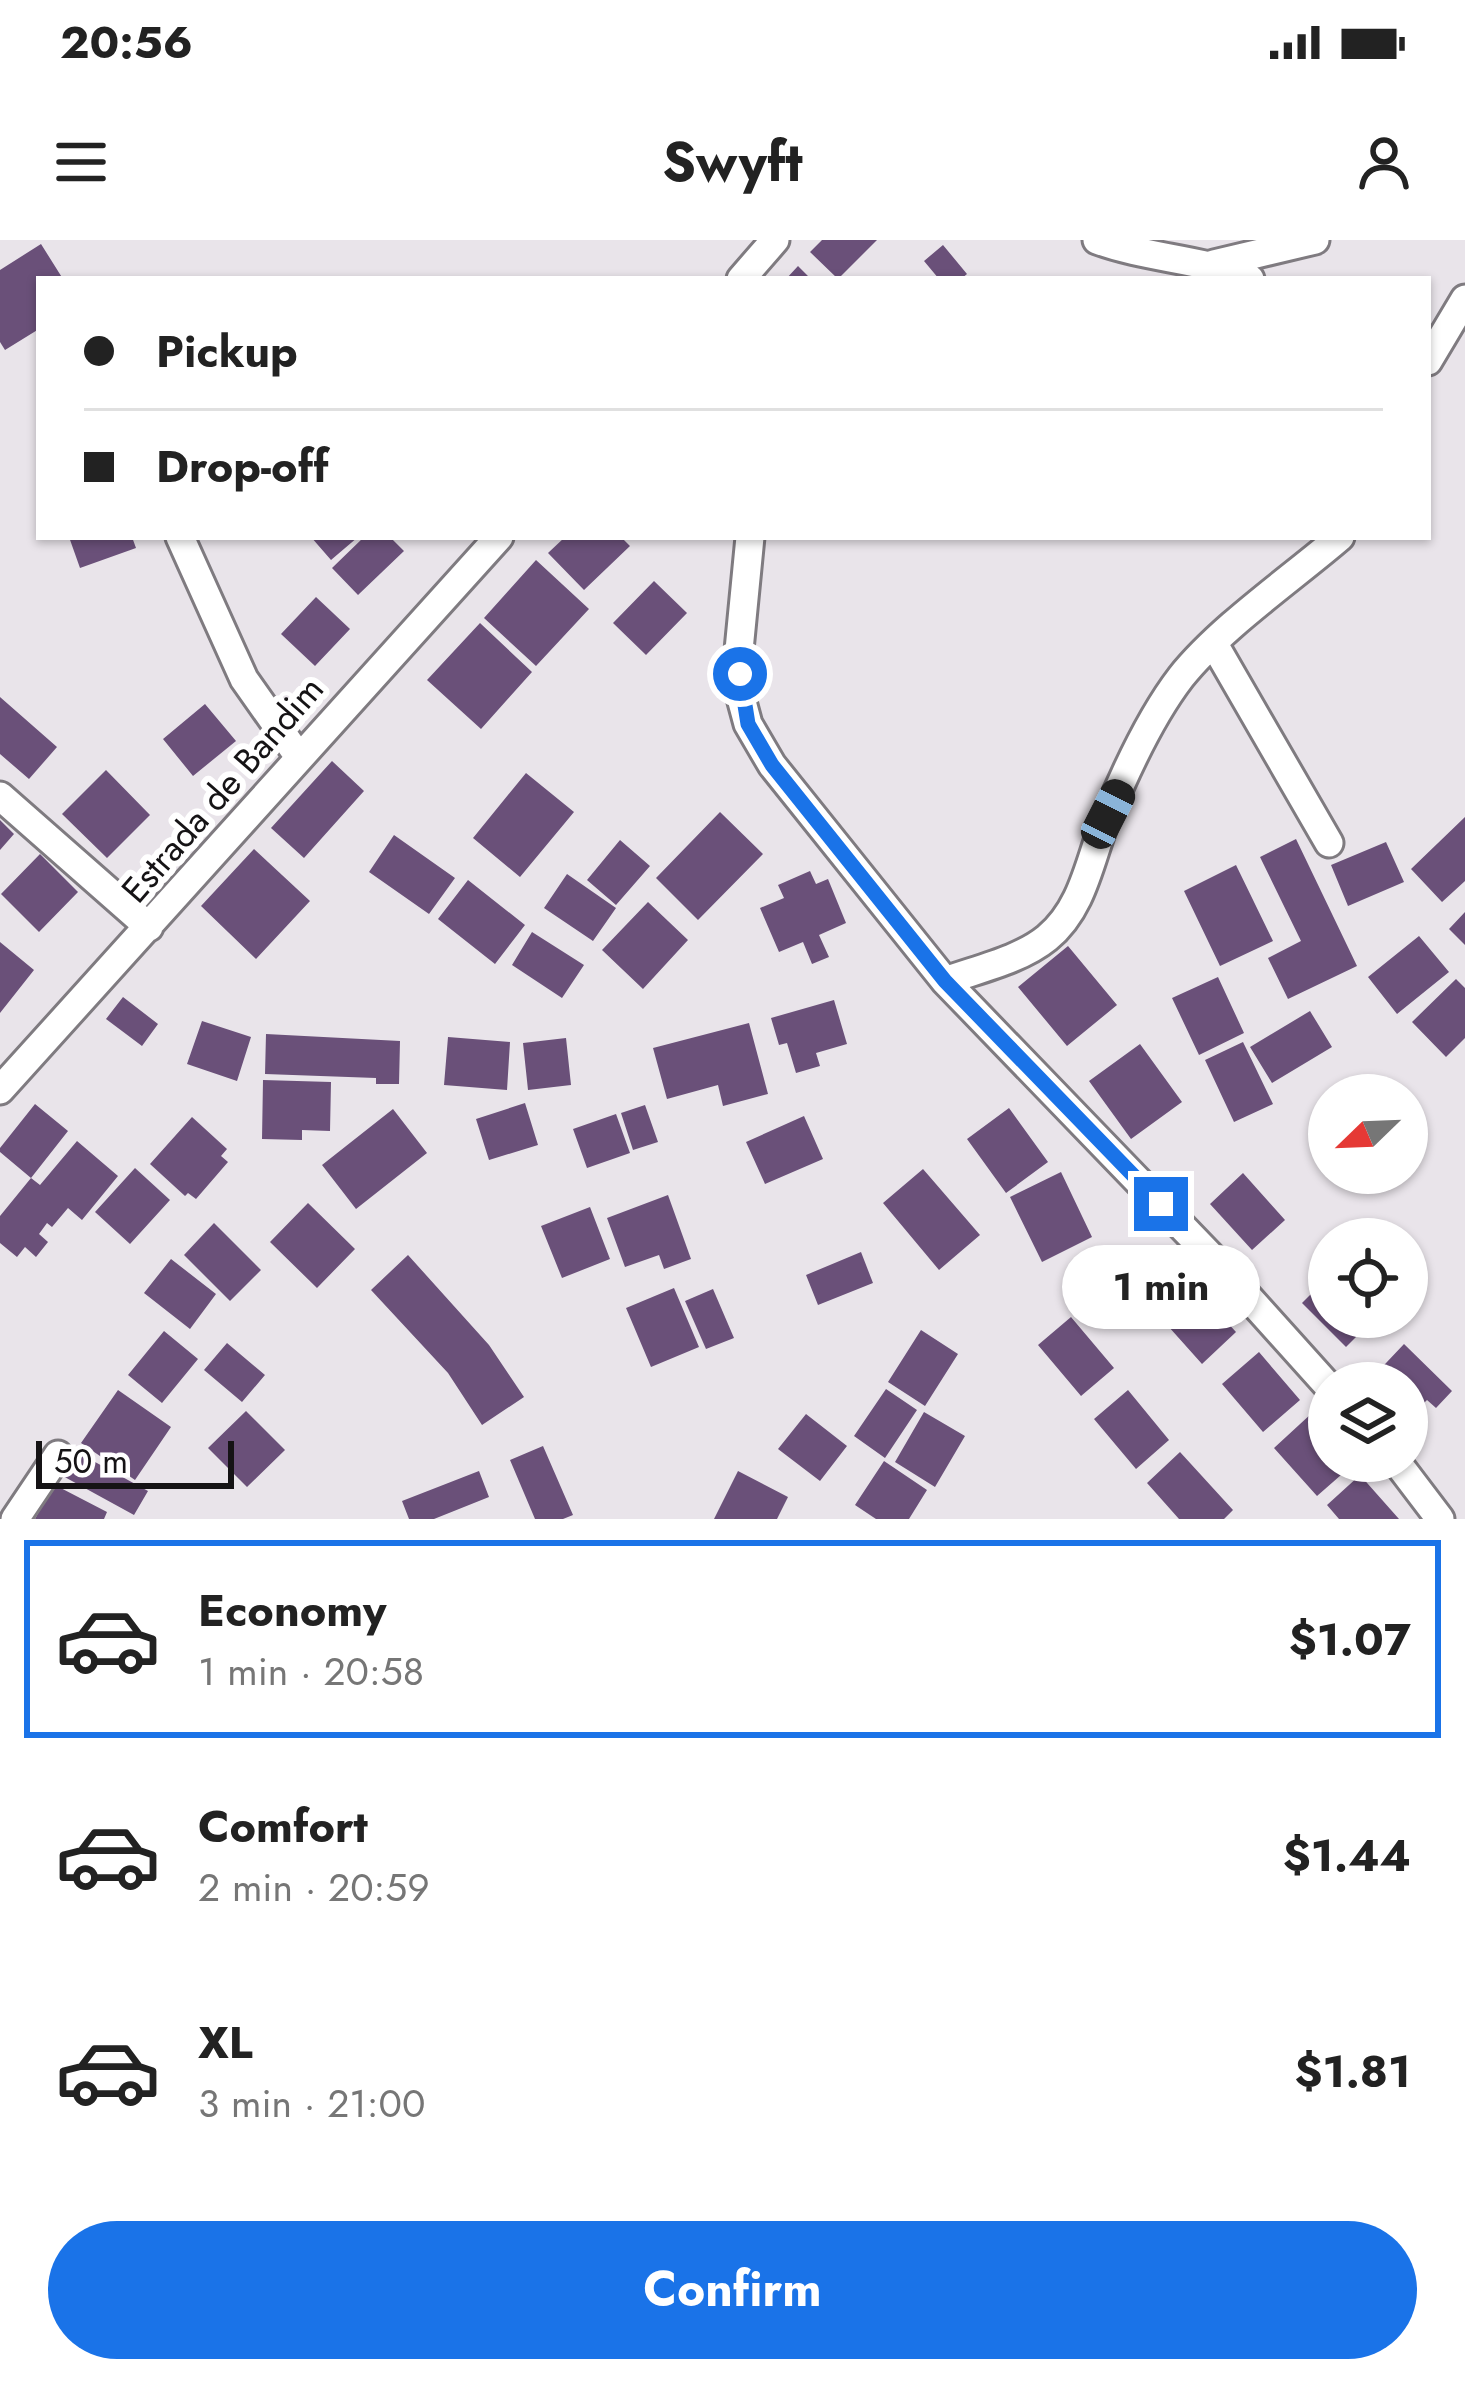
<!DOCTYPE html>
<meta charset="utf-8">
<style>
body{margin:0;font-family:Jost,sans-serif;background:#f6f6f6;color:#222;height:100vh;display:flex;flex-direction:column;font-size:45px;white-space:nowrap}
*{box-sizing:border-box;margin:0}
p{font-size:39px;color:#767676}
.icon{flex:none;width:66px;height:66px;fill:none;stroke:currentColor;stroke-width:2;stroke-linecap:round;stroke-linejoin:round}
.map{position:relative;height:1279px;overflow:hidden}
.drawer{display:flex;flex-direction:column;background:#fff;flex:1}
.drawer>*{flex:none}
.guide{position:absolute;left:36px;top:36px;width:1395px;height:264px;border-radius:0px;box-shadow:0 3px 9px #0004;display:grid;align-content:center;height:264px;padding:0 48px;background:#fff}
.needle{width:78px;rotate:247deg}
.buttons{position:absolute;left:1308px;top:834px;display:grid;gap:24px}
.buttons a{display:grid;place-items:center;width:120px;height:120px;border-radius:50%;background:#fff;box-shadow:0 3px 9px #0004;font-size:60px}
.scale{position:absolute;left:36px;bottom:30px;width:198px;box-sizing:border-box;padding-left:12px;border:6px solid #151315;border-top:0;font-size:33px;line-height:42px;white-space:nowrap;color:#151315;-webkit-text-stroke:9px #fff;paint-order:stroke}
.end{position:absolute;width:54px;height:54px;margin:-27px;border:15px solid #1a73e8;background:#fff;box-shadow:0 0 0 6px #fff}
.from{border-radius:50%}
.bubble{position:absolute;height:84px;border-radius:42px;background:#fff;box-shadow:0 3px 9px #0004;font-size:39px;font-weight:700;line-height:84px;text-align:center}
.car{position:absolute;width:36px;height:72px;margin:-36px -18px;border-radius:15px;box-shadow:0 0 9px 3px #0007;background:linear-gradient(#222 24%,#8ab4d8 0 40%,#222 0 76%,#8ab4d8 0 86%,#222 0)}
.guide b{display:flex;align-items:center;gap:42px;height:114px;font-size:45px}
.guide b+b{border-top:3px solid #e0e0e0}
.guide i{width:30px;height:30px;background:#222}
ul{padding:21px 0 0;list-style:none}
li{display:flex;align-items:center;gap:36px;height:198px;margin:0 24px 18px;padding:0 24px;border:6px solid transparent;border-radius:0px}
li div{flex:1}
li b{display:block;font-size:45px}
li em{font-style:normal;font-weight:700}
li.selected{border-color:#1a73e8}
li>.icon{width:108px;height:108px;stroke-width:1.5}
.primary-button{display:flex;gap:24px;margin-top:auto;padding:24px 48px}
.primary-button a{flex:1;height:138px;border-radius:72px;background:#1a73e8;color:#fff;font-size:48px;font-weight:700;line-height:138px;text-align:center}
.status{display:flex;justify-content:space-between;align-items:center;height:84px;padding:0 60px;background:#fff;direction:ltr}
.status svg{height:33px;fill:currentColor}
header{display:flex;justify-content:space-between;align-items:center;height:156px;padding:0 48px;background:#fff;font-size:54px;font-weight:700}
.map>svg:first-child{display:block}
</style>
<div class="status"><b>20:56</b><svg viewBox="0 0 49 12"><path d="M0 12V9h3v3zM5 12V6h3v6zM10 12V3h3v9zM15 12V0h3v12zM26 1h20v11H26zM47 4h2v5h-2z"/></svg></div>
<header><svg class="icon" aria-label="menu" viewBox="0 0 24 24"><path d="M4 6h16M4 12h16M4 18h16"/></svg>Swyft<svg class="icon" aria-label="person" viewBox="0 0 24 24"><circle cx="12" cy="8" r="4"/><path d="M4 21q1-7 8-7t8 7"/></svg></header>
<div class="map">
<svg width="1465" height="1279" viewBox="0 0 1465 1279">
<rect width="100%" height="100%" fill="#e9e4ea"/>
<path fill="#6a5079" d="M822 0H877L838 39 810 12Z
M41 4 63 39H39V89L5 110 0 102V30Z
M943 5 967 34 961 39H939L924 21Z
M798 26 811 39H786Z
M69 297H132L136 308 80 328Z
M311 297H358L331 320Z
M364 297H390L404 311 358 355 332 328Z
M565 297H621L630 306 584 350 548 313Z
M536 320 589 369 536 426 484 378Z
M654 341 687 373 646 415 613 383Z
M316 357 350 389 315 426 281 394Z
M480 383 532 432 481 489 427 440Z
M0 457 57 507 29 539 0 514Z
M205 464 236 501 193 536 163 499Z
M332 521 364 551 304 618 271 588Z
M106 530 150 575 107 618 62 574Z
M526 533 574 572 520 637 473 598Z
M720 572 763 614 698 680 656 638Z
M1465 577V641L1442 662 1411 629Z
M0 580 14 594 0 610Z
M394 595 455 638 429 674 369 632Z
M1296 599 1357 726 1288 759 1268 718 1301 701 1260 617Z
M620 600 650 626 616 665 587 640Z
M1386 602 1404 642 1348 666 1331 625Z
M254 609 310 661 256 719 201 666Z
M40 614 78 652 39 692 1 654Z
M1236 625 1273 701 1220 726 1184 651Z
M810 631 816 644 828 639 846 683 819 695 829 717 812 724 803 702 779 712 760 668 784 658 778 645Z
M567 634 616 668 593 701 544 668Z
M468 640 525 685 495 724 438 679Z
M648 662 688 700 643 749 602 710Z
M1465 672V705L1449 689Z
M532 692 584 725 562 758 512 725Z
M1419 696 1449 732 1397 774 1368 737Z
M0 702 34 730 0 773Z
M1068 706 1117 765 1067 806 1018 747Z
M1218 737 1244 793 1199 815 1172 758Z
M1456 739 1465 748V798L1446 817 1412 782Z
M123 757 158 784 142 806 106 779Z
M834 760 847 804 816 813 820 826 796 833 787 803 779 805 771 778Z
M1310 771 1332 807 1272 843 1250 807Z
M202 781 251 797 237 841 187 824Z
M749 783 768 854 723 866 718 845 667 859 653 808Z
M266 794 400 801 399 844H376V838L265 834Z
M448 797 510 802 507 850 444 845Z
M566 798 571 845 528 850 523 803Z
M1243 802 1273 864 1234 882 1205 820Z
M1140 804 1182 862 1131 899 1089 841Z
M263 840 331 842 330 891 302 890V900L262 899Z
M525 863 538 905 489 920 476 879Z
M35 864 68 891 31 938 0 912V908Z
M645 865 658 902 633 910 621 873Z
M1009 868 1048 922 1006 953 967 899Z
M393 869 427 913 356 969 322 925Z
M616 874 630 913 587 928 573 889Z
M804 876 823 919 765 944 746 902Z
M192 877 227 909 221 916 228 922 196 959 188 953 185 956 150 924Z
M77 901 118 936 82 980 68 968 52 987 47 983 39 994 48 1002 36 1017 25 1007 17 1017 0 1003V976L31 938 40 945Z
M135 928 170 960 130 1004 95 972Z
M923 929 980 995 939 1030 883 963Z
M1061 932 1092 997 1042 1022 1010 957Z
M1243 933 1285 980 1252 1010 1210 964Z
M668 955 691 1019 664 1029 659 1015 625 1027 607 978Z
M308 963 355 1009 317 1048 270 1002Z
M590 967 610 1019 562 1038 541 986Z
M214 983 261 1030 230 1061 184 1015Z
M861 1012 873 1043 818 1065 806 1035Z
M408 1015 489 1105 524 1157 482 1185 448 1133 371 1050Z
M171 1019 216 1054 190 1089 144 1053Z
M1326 1039 1329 1077H1364L1370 1083 1346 1107 1302 1063Z
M1194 1046 1236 1092 1202 1124 1160 1077Z
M674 1048 699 1107 651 1127 626 1068Z
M713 1049 734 1098 706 1109 685 1061Z
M1071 1077 1114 1128 1081 1156 1038 1105Z
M921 1090 958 1114 925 1166 888 1142Z
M164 1091 198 1119 162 1163 128 1135Z
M227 1103 265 1135 242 1162 204 1130Z
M1404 1104 1452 1151 1436 1168 1427 1160 1407 1180V1143L1369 1141Z
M1259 1112 1300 1160 1263 1192 1222 1144Z
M886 1149 917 1170 885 1218 854 1196Z
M118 1150 171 1187 135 1240 81 1203Z
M1128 1150 1169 1200 1136 1229 1094 1179Z
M246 1171 285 1210 247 1247 208 1208Z
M924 1172 965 1196 935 1247 895 1222Z
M1312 1173 1329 1192V1221H1357L1317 1256 1274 1208Z
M806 1174 847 1206 820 1241 778 1209Z
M543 1206 573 1275 563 1279H535L510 1220Z
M75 1211 148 1251 134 1275 61 1235Z
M1180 1212 1233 1270 1224 1279H1179L1147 1243Z
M884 1221 927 1250 909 1279H876L855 1265Z
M479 1231 489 1257 434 1279H409L402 1261Z
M738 1231 788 1257 777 1279H714Z
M1360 1235 1399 1279H1339L1327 1265Z
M53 1244 107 1272 104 1279H35Z"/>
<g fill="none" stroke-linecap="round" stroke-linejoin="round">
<g stroke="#7f7b80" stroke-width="33">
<path id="minor" d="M1097 0C1149 19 1199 18 1250 39
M1214 24 1315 0
M741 39 775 0
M1428 121 1465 59
M180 297 244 439 299 517
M750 297 739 410 741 458 748 484 772 525 945 741 1222 1028 1329 1147
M1214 404 1329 603
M0 556 149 687
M945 741C978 729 1020 720 1047 698 1084 668 1090 618 1107 576 1126 530 1151 476 1181 437 1220 388 1291 339 1340 297
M0 850 499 297
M1396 1221 1440 1279
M15 1279 58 1215"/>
</g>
<use href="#minor" stroke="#fff" stroke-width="27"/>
</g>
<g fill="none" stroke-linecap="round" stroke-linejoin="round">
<path stroke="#1a73e8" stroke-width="15" d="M740 434 748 484 772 525 945 741 1161 964"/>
</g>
<g text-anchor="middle" stroke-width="12" stroke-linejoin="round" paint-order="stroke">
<g font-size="36" fill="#151315" stroke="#fff">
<text transform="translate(222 549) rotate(-49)" y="13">Estrada de Bandim</text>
</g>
</g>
</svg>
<div class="buttons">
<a><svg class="needle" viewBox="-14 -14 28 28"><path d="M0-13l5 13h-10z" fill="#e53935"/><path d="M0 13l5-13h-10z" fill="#767676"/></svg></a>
<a><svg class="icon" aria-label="locate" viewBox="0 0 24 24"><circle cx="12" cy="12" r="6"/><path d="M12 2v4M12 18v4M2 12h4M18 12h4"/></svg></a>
<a><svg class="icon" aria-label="layers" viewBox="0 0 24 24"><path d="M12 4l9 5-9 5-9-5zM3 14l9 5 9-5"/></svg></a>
</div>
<div class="scale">50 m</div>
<i class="end from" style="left:740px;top:434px"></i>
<i class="end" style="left:1161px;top:964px"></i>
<div class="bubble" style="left:1062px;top:1005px;width:198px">1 min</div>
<i class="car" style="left:1108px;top:574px;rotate:27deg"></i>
<div class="guide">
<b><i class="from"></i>Pickup</b>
<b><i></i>Drop-off</b>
</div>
</div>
<section class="drawer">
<ul>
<li class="selected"><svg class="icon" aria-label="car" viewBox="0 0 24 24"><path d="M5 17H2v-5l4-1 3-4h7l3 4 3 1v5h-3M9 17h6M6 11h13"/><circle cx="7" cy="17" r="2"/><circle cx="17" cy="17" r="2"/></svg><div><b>Economy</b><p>1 min · 20:58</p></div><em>$1.07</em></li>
<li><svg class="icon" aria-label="car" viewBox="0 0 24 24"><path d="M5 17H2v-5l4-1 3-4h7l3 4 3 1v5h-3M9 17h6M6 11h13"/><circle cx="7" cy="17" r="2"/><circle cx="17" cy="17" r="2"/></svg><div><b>Comfort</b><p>2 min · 20:59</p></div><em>$1.44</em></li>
<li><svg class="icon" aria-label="car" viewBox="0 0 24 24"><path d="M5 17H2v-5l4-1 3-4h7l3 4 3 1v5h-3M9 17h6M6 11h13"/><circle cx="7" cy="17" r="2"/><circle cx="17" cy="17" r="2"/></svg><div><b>XL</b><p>3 min · 21:00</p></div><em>$1.81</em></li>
</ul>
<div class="primary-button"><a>Confirm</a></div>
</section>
